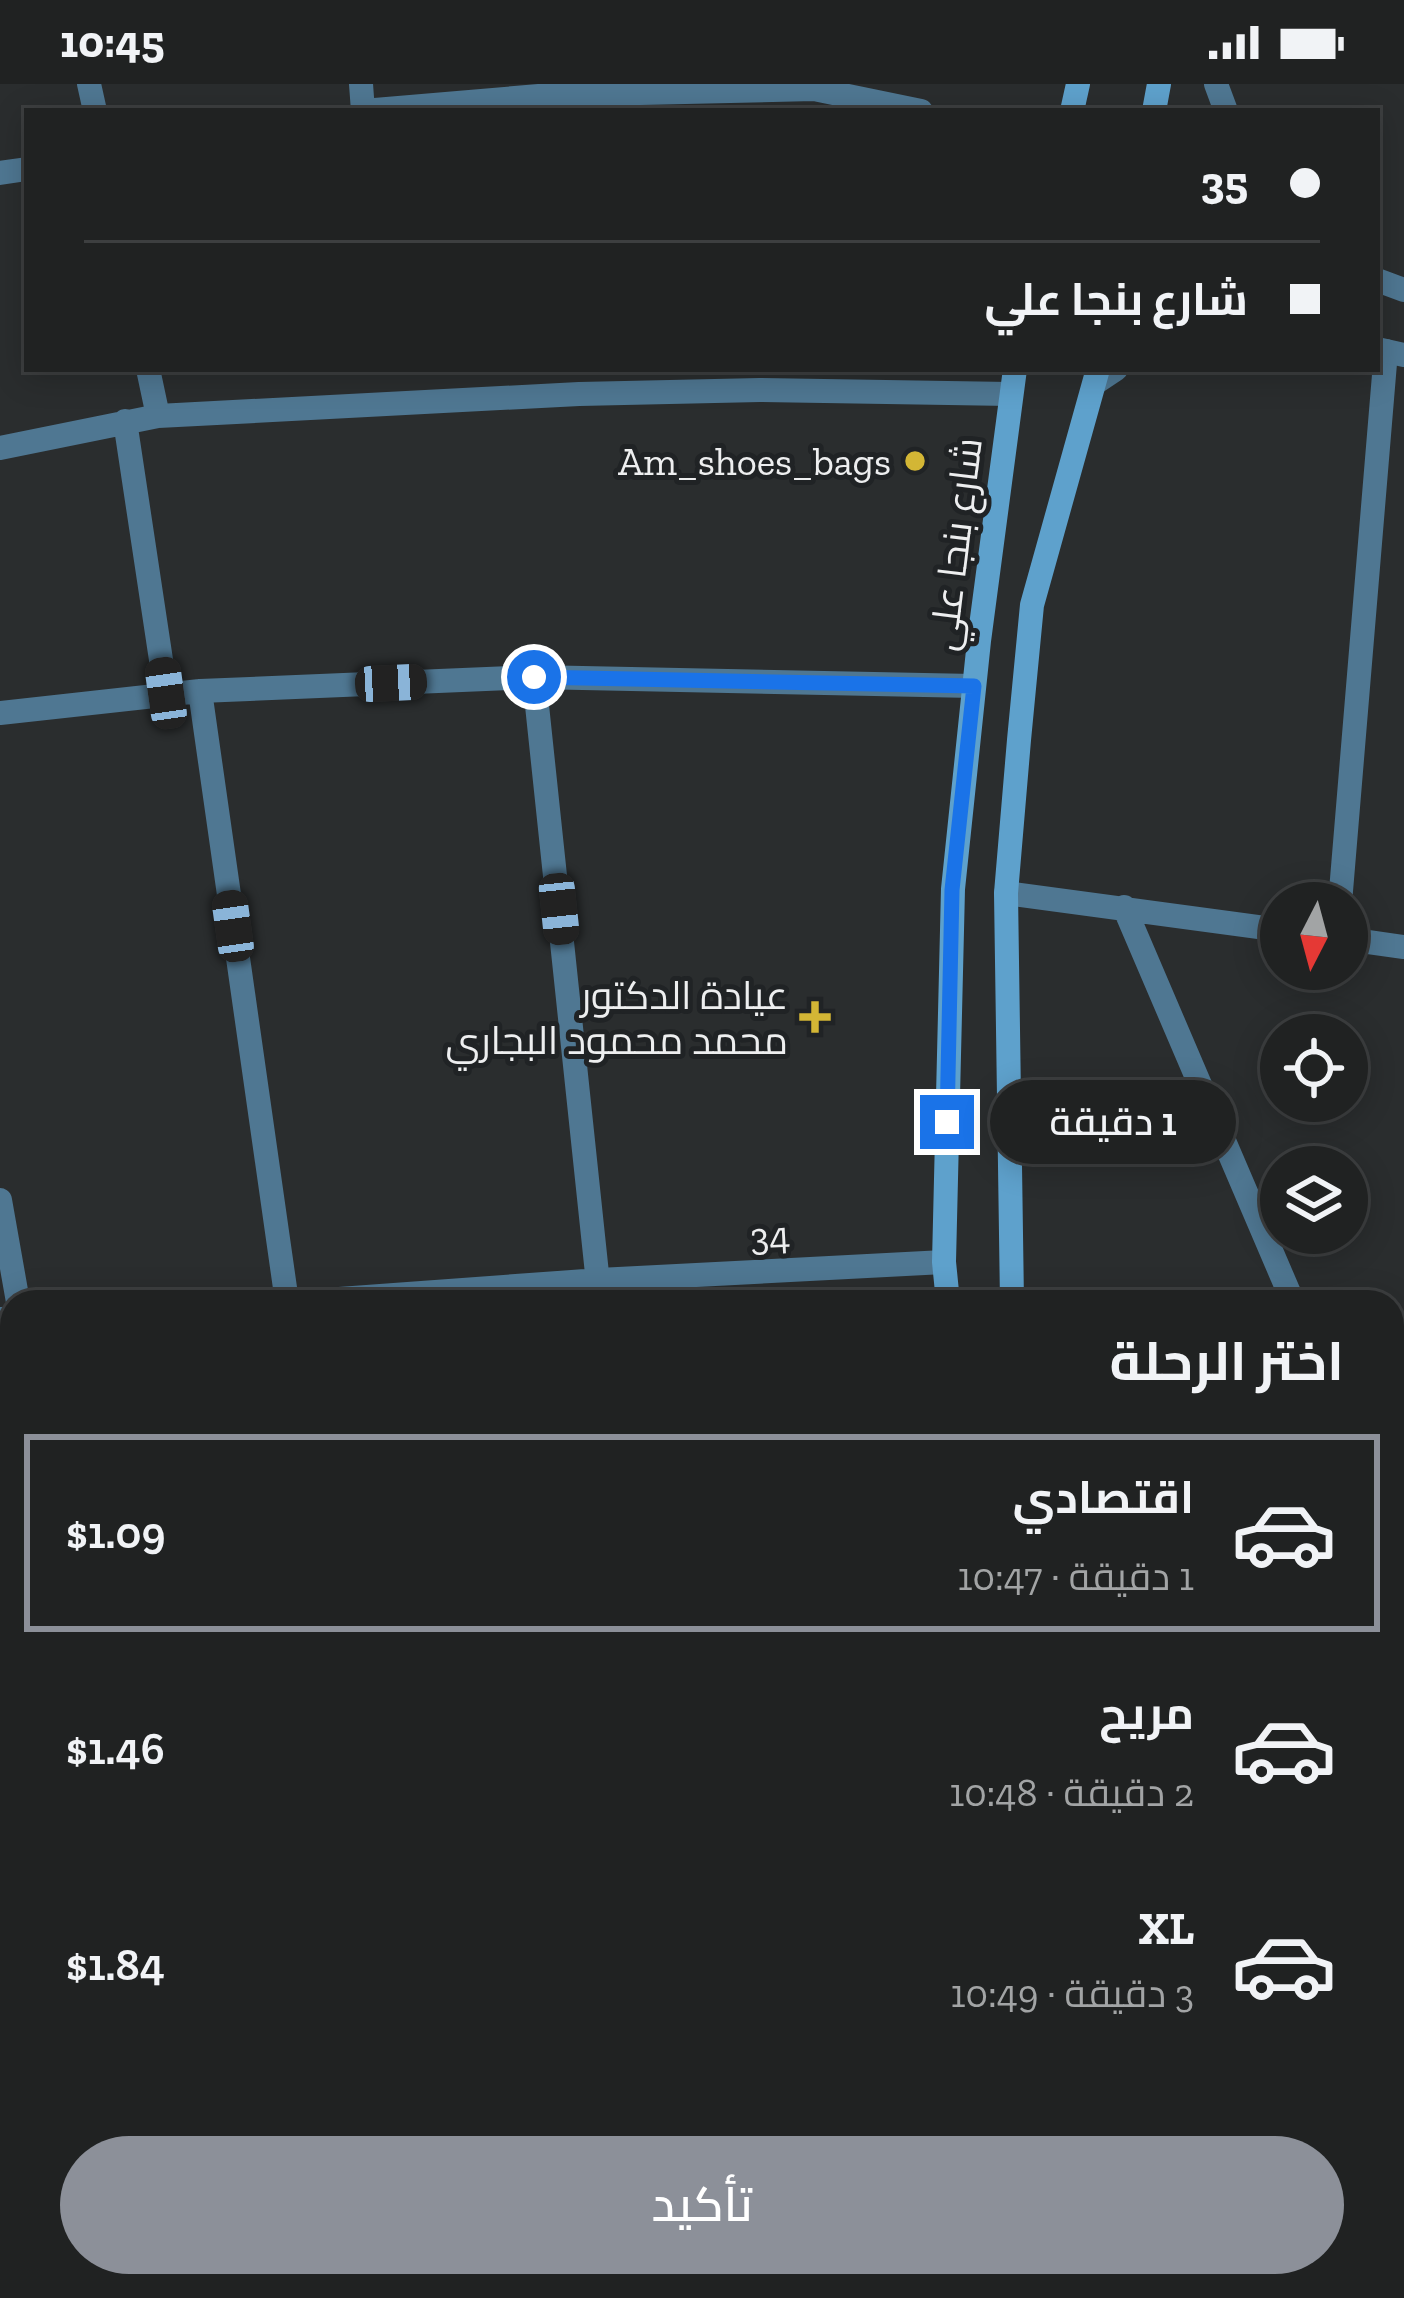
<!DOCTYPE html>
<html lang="ar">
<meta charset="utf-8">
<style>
body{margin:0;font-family:"Zilla Slab",Cairo,serif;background:#2d2f2f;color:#f1f3f6;direction:rtl;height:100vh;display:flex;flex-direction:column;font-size:45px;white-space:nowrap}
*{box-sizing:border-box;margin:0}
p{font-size:39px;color:#a2a4a5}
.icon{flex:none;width:66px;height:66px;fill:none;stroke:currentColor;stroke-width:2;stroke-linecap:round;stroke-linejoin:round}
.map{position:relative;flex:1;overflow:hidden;direction:ltr}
.panel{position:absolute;left:0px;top:1206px;width:1404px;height:1008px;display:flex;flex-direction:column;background:#202222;border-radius:36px 36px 0 0;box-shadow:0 6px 30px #0003,0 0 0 3px #3d3f40;direction:rtl}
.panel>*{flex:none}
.guide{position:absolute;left:24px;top:24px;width:1356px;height:264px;border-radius:0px;box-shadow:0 6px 30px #0003,0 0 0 3px #3d3f40;direction:rtl;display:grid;align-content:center;height:264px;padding:0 60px;background:#202222}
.needle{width:78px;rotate:186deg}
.tools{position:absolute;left:1260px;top:798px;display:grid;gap:24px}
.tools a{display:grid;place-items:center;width:108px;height:108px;border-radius:50%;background:#202222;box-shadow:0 6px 30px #0003,0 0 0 3px #3d3f40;font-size:60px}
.end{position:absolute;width:54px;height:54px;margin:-27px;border:15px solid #1a73e8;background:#fff;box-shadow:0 0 0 6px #fff}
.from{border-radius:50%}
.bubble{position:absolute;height:84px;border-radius:42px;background:#202222;box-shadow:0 6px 30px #0003,0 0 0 3px #3d3f40;font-size:39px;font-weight:600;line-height:84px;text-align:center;direction:rtl}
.car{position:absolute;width:36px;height:72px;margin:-36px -18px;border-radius:15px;box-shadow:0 0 9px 3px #0007;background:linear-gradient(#222 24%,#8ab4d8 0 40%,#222 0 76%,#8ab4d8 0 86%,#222 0)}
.guide b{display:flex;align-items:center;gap:42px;height:114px;font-size:45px}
.guide b+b{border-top:3px solid #3d3f40}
.guide i{width:30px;height:30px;background:#f1f3f6}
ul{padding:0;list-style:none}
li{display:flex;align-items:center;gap:36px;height:198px;margin:0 24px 18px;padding:0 36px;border:6px solid transparent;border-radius:0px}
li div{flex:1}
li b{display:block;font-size:45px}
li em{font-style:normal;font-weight:600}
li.active{border-color:#8c9099}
li>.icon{width:108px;height:108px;stroke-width:1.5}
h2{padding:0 60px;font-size:54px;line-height:144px}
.action{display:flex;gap:24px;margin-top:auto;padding:24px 60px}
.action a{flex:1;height:138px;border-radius:72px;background:#8c9099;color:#fff;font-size:48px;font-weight:600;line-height:138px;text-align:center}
.status{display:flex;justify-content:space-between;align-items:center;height:84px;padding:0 60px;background:#202222;direction:ltr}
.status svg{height:33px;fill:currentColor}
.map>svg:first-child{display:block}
</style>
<div class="status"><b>10:45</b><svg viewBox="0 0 49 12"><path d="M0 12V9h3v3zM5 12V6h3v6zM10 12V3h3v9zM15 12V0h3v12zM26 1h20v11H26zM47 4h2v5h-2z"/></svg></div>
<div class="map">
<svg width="1404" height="2214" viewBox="0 0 1404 2214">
<rect width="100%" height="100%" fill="#2a2d2e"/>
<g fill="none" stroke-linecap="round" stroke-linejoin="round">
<path stroke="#4f7792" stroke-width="24" d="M89 0 95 27
M361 0 363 27
M363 27 550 11 814 5 921 27
M0 89 27 85
M148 285 158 332
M125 337 166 609
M0 364 158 332 579 310 760 306 1010 310
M534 593 600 1218
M200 607 287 1218
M0 629 200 607 534 593 974 602
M1006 809 1281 846
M1340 819 1386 267
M1124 823 1293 1218
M1347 855 1404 863
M0 1116 18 1218
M298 1218 599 1196 944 1178
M0 1235H12
M1392 1449 1404 1477
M0 1565 12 1564
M1392 1806 1404 1799
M0 1907 12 1858
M1392 2167 1404 2160
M219 2214 222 2202
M573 2214 578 2202
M878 2214 882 2202
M1317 2214 1336 2202"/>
<path stroke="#4f7792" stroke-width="24" d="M1216 0 1226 27
M1377 196 1404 206
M1377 265 1404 271
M1095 299 1116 285"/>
<path stroke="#5ea1cc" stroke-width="24" d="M1072 27 1078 0
M1154 27 1159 0
M948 1218 944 1178 953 805 979 557 1015 285
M1012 1218 1006 809 1019 656 1032 521 1098 285
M1139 2202 1143 2214
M1219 2202 1222 2214"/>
</g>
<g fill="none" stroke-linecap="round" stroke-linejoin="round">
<path stroke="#1a73e8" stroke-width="15" d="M534 593 974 602 952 806 947 1038"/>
</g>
<g fill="#d3b635" stroke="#202325" stroke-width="4.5">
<circle cx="915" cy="377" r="12"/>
<path d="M809 915h12v12h12v12h-12v12h-12v-12h-12v-12h12z"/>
</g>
<g text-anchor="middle" stroke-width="10" stroke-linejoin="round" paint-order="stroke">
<g font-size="39" fill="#edeeef" stroke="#202325" text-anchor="end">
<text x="891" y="391">Am_shoes_bags</text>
<text x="788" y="925">عيادة الدكتور<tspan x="788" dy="45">محمد محمود البجاري</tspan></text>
</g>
<g font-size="39" fill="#edeeef" stroke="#202325">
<text transform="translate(955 460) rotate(-83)" y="14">شارع بنجا علي</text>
<text transform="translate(770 1151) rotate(-3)" y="14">34</text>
</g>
</g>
</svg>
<div class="tools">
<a><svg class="needle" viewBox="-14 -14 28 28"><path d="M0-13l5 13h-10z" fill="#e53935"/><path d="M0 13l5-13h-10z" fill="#a2a4a5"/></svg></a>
<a><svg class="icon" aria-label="locate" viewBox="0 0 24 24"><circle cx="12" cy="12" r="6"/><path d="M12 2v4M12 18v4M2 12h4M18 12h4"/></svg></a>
<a><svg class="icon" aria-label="layers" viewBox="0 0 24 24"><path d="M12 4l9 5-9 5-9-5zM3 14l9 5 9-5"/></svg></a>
</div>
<i class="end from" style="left:534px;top:593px"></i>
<i class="end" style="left:947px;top:1038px"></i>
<div class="bubble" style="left:990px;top:996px;width:246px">1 دقيقة</div>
<i class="car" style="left:391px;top:599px;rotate:87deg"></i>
<i class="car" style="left:166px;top:609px;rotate:352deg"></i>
<i class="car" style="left:559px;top:825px;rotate:174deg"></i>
<i class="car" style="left:233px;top:842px;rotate:352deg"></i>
<div class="guide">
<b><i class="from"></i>35</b>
<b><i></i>شارع بنجا علي</b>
</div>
<section class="panel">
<h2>اختر الرحلة</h2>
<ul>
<li class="active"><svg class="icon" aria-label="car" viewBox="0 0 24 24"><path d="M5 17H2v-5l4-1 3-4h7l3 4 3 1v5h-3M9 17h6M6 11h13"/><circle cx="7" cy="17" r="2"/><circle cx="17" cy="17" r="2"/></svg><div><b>اقتصادي</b><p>1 دقيقة · 10:47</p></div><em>$1.09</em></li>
<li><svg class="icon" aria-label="car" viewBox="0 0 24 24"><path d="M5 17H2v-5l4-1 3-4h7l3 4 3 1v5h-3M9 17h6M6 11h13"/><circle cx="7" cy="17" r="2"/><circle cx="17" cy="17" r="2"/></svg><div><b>مريح</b><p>2 دقيقة · 10:48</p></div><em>$1.46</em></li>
<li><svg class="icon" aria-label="car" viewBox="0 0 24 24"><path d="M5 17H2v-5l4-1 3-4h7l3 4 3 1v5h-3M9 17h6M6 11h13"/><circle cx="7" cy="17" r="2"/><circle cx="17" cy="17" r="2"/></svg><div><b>XL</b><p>3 دقيقة · 10:49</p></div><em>$1.84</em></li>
</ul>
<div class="action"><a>تأكيد</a></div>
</section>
</div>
